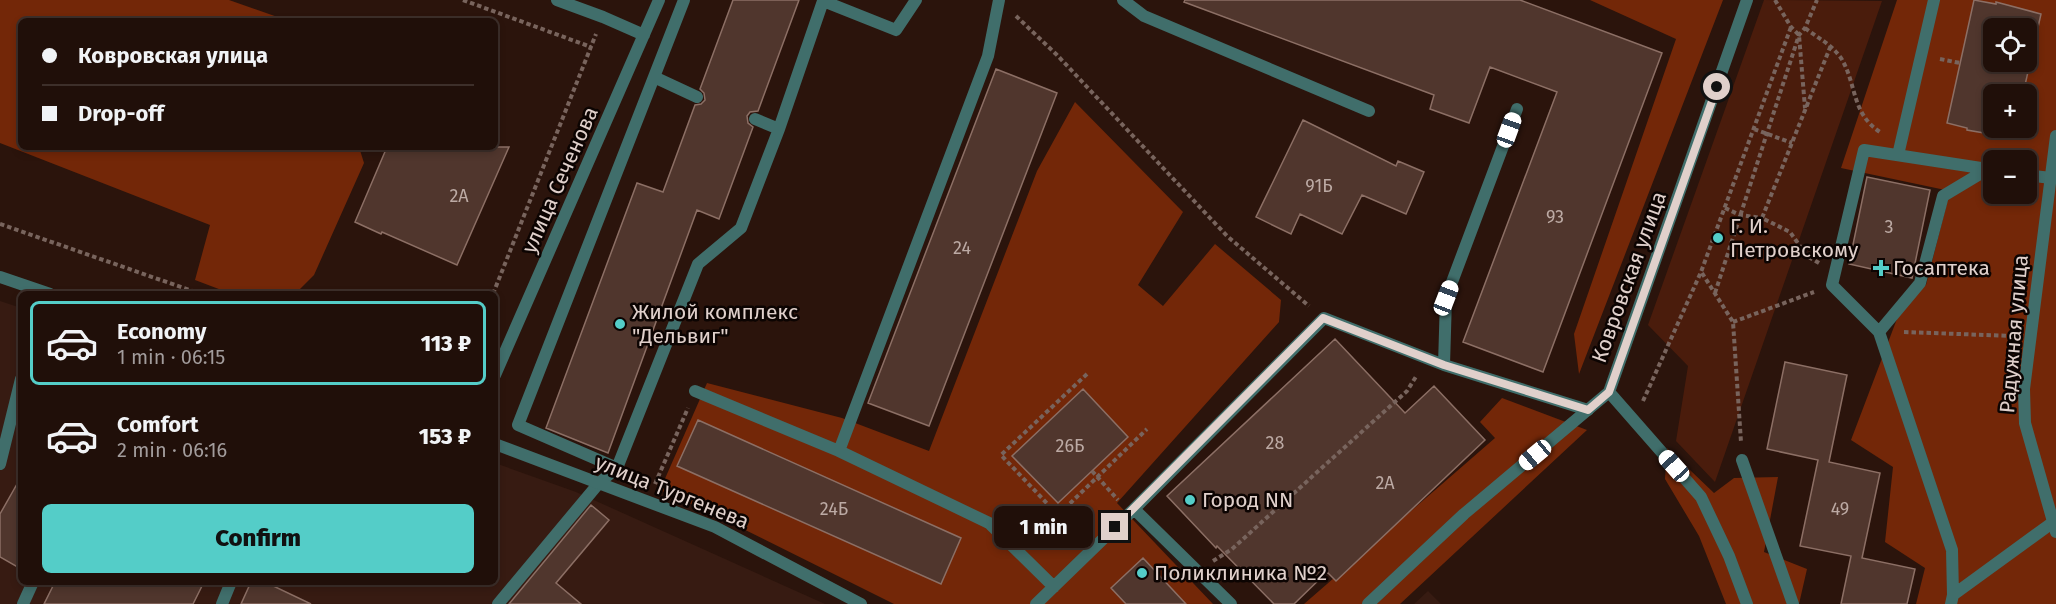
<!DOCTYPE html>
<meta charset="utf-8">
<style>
body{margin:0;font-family:"Fira Sans",sans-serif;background:#281812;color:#f1f3f6;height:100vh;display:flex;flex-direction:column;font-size:22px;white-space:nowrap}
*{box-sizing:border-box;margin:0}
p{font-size:20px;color:#a29c9c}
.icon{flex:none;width:33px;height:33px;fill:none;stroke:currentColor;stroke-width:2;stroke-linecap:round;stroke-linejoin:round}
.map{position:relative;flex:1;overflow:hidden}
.drawer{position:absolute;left:18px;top:291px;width:480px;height:294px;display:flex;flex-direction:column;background:#200f09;border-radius:9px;box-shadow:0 3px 9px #0003,0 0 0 2px #3d2f2a}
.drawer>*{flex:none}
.hud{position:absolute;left:18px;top:18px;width:480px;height:132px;border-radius:9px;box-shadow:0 3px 9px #0003,0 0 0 2px #3d2f2a;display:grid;align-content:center;height:132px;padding:0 24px;background:#200f09}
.buttons{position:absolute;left:1983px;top:18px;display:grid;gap:12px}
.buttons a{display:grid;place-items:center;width:54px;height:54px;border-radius:9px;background:#200f09;box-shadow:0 3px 9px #0003,0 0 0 2px #3d2f2a;font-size:30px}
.end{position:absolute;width:27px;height:27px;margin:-14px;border:8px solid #e0d0cb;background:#111;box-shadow:0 0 0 3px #111}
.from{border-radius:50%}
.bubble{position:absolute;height:42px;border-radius:9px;background:#200f09;box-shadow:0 3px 9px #0003,0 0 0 2px #3d2f2a;font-size:20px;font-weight:800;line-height:42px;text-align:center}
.car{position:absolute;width:18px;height:36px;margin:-18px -9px;border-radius:8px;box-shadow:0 0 4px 2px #0007;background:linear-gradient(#fff 24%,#345 0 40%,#fff 0 76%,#345 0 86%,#fff 0)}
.hud b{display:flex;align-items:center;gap:21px;height:57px;font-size:22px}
.hud b+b{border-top:2px solid #3d2f2a}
.hud i{width:15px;height:15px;background:#f1f3f6}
ul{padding:10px 0 0;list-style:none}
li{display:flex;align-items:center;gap:18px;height:84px;margin:0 12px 9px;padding:0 12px;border:3px solid transparent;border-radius:9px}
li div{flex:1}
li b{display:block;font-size:22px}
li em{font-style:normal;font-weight:800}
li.active{border-color:#54cdc8}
li>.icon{width:54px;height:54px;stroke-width:1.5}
.button{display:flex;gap:12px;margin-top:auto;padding:12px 24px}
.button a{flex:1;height:69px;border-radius:9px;background:#54cdc8;color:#111;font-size:24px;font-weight:800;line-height:69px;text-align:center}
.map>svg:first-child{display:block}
</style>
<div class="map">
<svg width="2056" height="604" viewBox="0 0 2056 604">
<rect width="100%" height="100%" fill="#2b140c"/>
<path fill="#371b12" d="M0 301 21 308V582H495V463L576 492 825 604H0Z
M1428 591 1441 604H1414Z"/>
<path fill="#4a1c0c" d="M1764 0 1882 1 1715 482 1676 441 1688 366 1648 325Z"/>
<path fill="#732708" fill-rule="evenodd" d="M0 0H229L289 21H21V147H359L364 163 314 275 295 294H232L195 280 210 225 0 143Z
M1590 0H1723L1579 374 1574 334 1676 39Z
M1897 0H2056V604H1916L1925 568 1885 542 1893 467 1851 440 1903 303 1926 285 1950 191 1841 168ZM1994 28H2026V62H1994ZM1994 94H2026V128H1994ZM1994 160H2026V194H1994Z
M1075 102 1183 212 1138 285 1163 306 1215 244 1281 300 1279 322 1117 503 1213 604H894L715 515 660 490 707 383 842 418 929 451 1037 171Z
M1502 398 1587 430 1400 604H1304L1495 438 1480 422Z
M1667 448 1714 493 1734 478 1778 477 1764 552 1807 569 1799 604H1726L1699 536 1665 479Z"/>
<path fill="#50362d" stroke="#8c6f65" stroke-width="1.5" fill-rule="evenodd" d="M733 0H799L758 111 750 112 747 116 748 123 753 127 719 219 697 210 608 453 546 428 637 183 663 192 695 105 701 104 705 100 704 93 700 89Z
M1185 0H1520L1662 53 1543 372 1463 342 1557 92 1490 67 1469 123 1430 109 1434 95 1184 2Z
M1974 0 1996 4V2L2041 14 2023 94H1994V128H2016L2013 138 1967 130V128L1947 123ZM1994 28H2026V62H1994Z
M996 69 1057 93 929 426 868 403Z
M1303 120 1396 166 1398 161 1424 172 1406 214 1362 195 1342 234 1300 214 1291 234 1256 217Z
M387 147H509L457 265 382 232 381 234 355 222Z
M1867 177 1930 190 1912 278 1849 264Z
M1335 339 1405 413 1434 386 1485 440 1336 581 1327 572 1294 604H1274L1217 546 1216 548 1167 496Z
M1785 362 1847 375 1829 462 1880 473 1862 558 1915 569 1907 604H1841L1851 556 1800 546 1818 460 1767 449Z
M1083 389 1128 437 1058 503 1012 456Z
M698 420 961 538 941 584 677 466Z
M21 477V569L0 557V514Z
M591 505 609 520 556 583 581 604H509Z
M1143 558 1186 604H1126L1111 588Z
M55 582H204L193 604H44Z
M251 582H265L311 604H241Z"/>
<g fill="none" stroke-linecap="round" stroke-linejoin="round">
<path stroke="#78645d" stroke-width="4" stroke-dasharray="4.5 3" stroke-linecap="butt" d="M463 0 591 47
M1775 0 1791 27 1799 35 1805 108
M1016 16 1057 55 1227 236 1309 306
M1805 28C1818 38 1831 44 1841 58 1857 84 1851 113 1880 132
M1940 59 1960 63
M1754 129 1792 143
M1725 208 1740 215 1762 218
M0 224 201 294
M1819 263 1807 256 1790 232 1762 218 1831 45
M1702 273 1733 322 1741 442
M1715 293 1799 35 1805 28 1817 0
M493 294 596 34
M1733 322 1814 292
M1904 332 2013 336
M1087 374 1001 455 1058 515 1147 429
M1643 401 1701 272 1791 27
M1092 471 1118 500
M655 484 688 408
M1213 561 1232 549 1407 391 1417 375"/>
<path stroke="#406e6b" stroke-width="12" d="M1123 0 1144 16 1369 111
M654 77 684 0
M755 119 779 129
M1898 155 1934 0
M2026 175 2051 178
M1879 332 1920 283 1943 196 1988 169
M1444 365 1446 298 1517 109
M695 391 839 451 988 56 999 0
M839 451 989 523 1054 587
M1742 460 1793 604
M0 464 21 379
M617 468 518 425 654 77 697 97
M1953 595 2056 520
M23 604 33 582
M222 604 231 582
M498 604 599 483 617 468 698 264 741 228 779 129 823 1 896 30 916 0
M1036 604 1134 509
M1231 604 1134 509 1324 318 1444 365 1588 410
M1951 604 1953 595 1952 550 1879 332 1832 285 1864 150 1994 170"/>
<path stroke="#406e6b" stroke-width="12" d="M557 0 603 17 644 35
M2056 136 2024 389 2025 423 2056 532
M0 277 50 294
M495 375 659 0
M1609 392 1747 0
M1609 392 1701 497 1729 556 1747 604
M495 444 715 527 861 604
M1368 604 1464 514 1609 392"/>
</g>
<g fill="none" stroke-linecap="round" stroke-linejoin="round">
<path stroke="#e0d0cb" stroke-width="8" d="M1115 527 1323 318 1444 365 1588 410 1609 392 1717 87"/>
</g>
<g fill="#54cdc8" stroke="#0c0402" stroke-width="2">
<circle cx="1718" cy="238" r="6"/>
<path d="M1878 259h6v6h6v6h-6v6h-6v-6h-6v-6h6z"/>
<circle cx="620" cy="324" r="6"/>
<circle cx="1190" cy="500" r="6"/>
<circle cx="1142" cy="573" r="6"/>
</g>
<g text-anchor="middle" stroke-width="5" stroke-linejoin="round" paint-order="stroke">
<g font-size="18" fill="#bcaaa4">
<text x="1319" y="192">91Б</text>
<text x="459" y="202">2А</text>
<text x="1555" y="223">93</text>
<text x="1889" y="233">3</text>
<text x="962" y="254">24</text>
<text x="1275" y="449">28</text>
<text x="1070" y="452">26Б</text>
<text x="1385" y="489">2А</text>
<text x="834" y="515">24Б</text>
<text x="1840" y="515">49</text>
</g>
<g font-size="21" fill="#e0d0cb" stroke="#0c0402">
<text transform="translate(560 180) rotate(-66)" y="7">улица Сеченова</text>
<text transform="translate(1629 277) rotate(-70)" y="7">Ковровская улица</text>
<text transform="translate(2014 334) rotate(-85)" y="7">Радужная улица</text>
<text transform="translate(672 492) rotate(22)" y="7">улица Тургенева</text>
</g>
<g font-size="21" fill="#e0d0cb" stroke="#0c0402" text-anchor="start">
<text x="1730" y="233">Г. И.<tspan x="1730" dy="24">Петровскому</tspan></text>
<text x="1893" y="275">Госаптека</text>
<text x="632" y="319">Жилой комплекс<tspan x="632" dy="24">"Дельвиг"</tspan></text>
<text x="1202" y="507">Город NN</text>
<text x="1154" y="580">Поликлиника №2</text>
</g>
</g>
</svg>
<div class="buttons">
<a><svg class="icon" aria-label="locate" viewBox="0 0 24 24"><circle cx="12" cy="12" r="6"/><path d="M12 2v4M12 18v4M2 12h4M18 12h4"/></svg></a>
<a>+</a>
<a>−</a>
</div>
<i class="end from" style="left:1717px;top:87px"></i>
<i class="end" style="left:1115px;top:527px"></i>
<div class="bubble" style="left:994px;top:506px;width:99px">1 min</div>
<i class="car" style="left:1509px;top:130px;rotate:20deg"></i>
<i class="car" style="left:1446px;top:298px;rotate:21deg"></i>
<i class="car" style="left:1535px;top:455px;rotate:230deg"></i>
<i class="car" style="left:1674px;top:466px;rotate:318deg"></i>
<div class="hud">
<b><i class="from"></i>Ковровская улица</b>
<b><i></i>Drop-off</b>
</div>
<section class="drawer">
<ul>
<li class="active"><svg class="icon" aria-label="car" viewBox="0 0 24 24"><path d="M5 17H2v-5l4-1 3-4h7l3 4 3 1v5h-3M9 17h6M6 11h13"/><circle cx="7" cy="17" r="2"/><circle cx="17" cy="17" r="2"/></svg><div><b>Economy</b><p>1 min · 06:15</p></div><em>113 ₽</em></li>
<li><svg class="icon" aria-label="car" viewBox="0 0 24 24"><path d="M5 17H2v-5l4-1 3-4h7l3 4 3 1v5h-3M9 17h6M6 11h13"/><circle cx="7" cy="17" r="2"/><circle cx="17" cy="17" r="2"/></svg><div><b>Comfort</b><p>2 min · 06:16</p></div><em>153 ₽</em></li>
</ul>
<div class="button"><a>Confirm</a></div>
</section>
</div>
